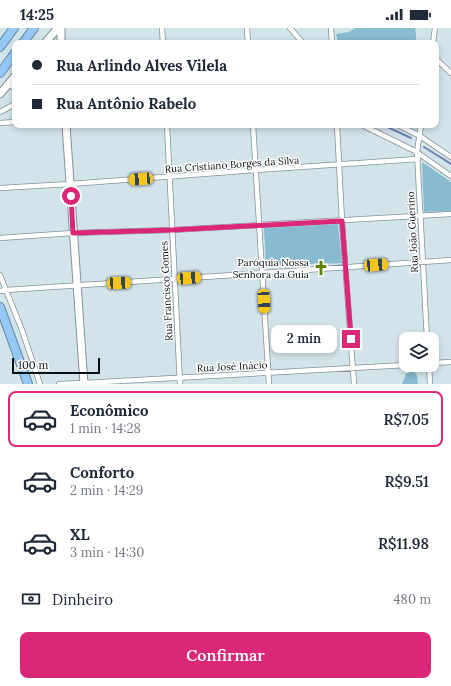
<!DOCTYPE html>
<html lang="pt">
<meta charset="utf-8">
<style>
body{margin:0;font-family:Lora,serif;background:#f6f6f7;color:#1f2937;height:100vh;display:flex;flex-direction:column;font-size:15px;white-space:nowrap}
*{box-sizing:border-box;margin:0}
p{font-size:13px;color:#747a83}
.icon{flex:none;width:22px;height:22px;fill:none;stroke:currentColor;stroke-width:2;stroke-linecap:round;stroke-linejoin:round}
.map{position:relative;height:356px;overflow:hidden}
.panel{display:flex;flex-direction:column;background:#fff;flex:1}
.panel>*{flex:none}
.top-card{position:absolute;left:12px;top:12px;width:427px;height:88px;border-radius:8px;box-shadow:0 2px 6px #0003;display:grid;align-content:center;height:88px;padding:0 20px;background:#fff}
.fabs{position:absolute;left:399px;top:304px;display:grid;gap:8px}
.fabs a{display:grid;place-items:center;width:40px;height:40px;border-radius:8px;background:#fff;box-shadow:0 2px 6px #0003;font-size:20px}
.scale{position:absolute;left:12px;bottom:10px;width:88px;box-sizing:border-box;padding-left:4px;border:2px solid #0a1012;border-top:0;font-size:11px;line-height:14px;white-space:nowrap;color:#0a1012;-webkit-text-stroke:3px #fff;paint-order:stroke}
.end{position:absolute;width:18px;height:18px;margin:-9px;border:5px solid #db2777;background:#fff;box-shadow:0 0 0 2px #fff}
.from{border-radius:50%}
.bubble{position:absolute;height:28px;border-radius:8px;background:#fff;box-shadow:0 2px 6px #0003;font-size:13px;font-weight:600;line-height:28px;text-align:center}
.car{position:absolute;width:12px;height:24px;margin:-12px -6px;border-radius:5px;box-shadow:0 0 3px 1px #0007;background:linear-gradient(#f5c518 24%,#345 0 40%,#f5c518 0 76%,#345 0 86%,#f5c518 0)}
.top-card b{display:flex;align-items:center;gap:14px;height:38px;font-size:15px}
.top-card b+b{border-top:1px solid #e0e1e3}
.top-card i{width:10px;height:10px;background:#1f2937}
ul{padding:7px 0 0;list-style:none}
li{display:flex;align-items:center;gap:12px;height:56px;margin:0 8px 6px;padding:0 12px;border:2px solid transparent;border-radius:8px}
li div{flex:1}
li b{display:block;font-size:15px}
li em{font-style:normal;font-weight:600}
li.active{border-color:#db2777}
li>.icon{width:36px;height:36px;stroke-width:1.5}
.pay{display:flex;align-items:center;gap:10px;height:44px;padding:0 20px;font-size:15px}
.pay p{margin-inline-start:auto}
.primary-button{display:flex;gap:8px;margin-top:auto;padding:8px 20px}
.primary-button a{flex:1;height:46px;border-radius:8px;background:#db2777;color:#fff;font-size:16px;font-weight:600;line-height:46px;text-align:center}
.status{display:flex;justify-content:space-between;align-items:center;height:28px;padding:0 20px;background:#fff;direction:ltr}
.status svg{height:11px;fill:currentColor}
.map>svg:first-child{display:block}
</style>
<div class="status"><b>14:25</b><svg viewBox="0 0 49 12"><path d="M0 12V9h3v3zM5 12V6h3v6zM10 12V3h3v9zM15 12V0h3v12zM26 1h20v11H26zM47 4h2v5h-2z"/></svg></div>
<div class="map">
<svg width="451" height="356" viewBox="0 0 451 356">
<rect width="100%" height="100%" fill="#d2e3ea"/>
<path fill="#88bad0" d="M355 0H415L416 7V15H338L336 6 349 4Z
M422 134 451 154V183L424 184Z
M338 196 342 235 266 238 264 200Z
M410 344H414L417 347 418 356H402L406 346Z"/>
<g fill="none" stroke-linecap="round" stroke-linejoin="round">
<path stroke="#7184af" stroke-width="2" d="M383 97 411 110
M424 119 451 136"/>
<g stroke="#839299" stroke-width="6">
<path id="street" d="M162 0 163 15
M247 0 248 15
M290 0 303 15
M331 0 332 15
M433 15 435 0
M436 31 451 45
M9 55 15 62
M0 84 15 76
M0 95 15 94
M167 97 180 356
M253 97 269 356
M337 97 342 193 354 356
M362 97 415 123 451 148
M398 97 420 108 451 129
M421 97 417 124 427 311
M0 160 70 156 256 142 418 131
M0 210 73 205 172 202 451 186
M0 247 22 302 40 356
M0 263 6 262 174 251 451 232
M432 335 451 334
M429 337 430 356
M59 356 84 355 406 337"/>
</g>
<g stroke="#839299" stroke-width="9">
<path id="secondary" d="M61 0V15
M45 15 58 0
M0 66 15 48
M66 97 84 356"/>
</g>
<g stroke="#6588a6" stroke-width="10">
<path id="highway" d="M23 15 34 0
M0 19 14 0
M0 45 15 25
M0 279 28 356"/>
</g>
<use href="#street" stroke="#fff" stroke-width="4.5"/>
<use href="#secondary" stroke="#fff" stroke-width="7"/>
<use href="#highway" stroke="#96c8f5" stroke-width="8"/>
</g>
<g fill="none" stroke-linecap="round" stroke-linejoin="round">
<path stroke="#db2777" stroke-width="5" d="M71 168 73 205 172 202 342 193 351 311"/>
</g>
<defs>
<g id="church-bare" transform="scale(1.2)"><path d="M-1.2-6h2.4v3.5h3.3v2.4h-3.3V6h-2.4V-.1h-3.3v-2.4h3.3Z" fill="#5d8303" stroke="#fff" stroke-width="2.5" paint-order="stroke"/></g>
</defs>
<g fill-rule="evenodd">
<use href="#church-bare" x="321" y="240"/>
</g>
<g text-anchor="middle" stroke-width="3" stroke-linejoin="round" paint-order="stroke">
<g font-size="10" fill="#0a1012" stroke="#fff">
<text transform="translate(232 136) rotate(-4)" y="4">Rua Cristiano Borges da Silva</text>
<text transform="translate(412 204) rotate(-93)" y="4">Rua João Guerino</text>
<text transform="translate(166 263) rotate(-93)" y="4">Rua Francisco Gomes</text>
<text transform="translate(232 338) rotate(-3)" y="4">Rua José Inácio</text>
</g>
<g font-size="10" fill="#0a1012" stroke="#fff" text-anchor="end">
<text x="309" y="238">Paróquia Nossa<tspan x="309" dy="12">Senhora da Guia</tspan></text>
</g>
</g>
</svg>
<div class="fabs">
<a><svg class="icon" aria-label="layers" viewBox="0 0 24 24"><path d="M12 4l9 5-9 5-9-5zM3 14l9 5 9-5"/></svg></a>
</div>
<div class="scale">100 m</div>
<i class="end from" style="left:71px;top:168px"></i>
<i class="end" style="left:351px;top:311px"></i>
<div class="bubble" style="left:271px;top:297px;width:66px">2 min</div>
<i class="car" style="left:141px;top:151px;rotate:266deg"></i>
<i class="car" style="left:376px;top:237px;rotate:86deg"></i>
<i class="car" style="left:189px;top:250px;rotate:86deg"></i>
<i class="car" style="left:119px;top:255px;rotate:87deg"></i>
<i class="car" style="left:264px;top:273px;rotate:177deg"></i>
<div class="top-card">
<b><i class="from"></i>Rua Arlindo Alves Vilela</b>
<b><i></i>Rua Antônio Rabelo</b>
</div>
</div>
<section class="panel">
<ul>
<li class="active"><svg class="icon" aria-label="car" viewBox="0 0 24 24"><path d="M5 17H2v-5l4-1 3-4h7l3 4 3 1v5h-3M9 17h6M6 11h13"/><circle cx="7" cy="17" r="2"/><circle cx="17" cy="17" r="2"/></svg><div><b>Econômico</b><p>1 min · 14:28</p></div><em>R$7.05</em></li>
<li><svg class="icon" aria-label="car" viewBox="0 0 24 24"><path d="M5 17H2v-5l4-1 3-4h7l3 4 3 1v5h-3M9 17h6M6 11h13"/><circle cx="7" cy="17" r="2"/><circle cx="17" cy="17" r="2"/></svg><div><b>Conforto</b><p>2 min · 14:29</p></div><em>R$9.51</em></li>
<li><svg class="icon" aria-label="car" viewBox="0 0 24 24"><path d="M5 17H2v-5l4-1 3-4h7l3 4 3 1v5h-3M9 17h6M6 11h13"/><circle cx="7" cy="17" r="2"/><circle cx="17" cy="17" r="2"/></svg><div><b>XL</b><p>3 min · 14:30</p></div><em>R$11.98</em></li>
</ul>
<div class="pay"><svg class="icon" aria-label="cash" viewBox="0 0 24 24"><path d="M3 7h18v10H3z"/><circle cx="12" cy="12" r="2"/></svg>Dinheiro<p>480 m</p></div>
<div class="primary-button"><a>Confirmar</a></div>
</section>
